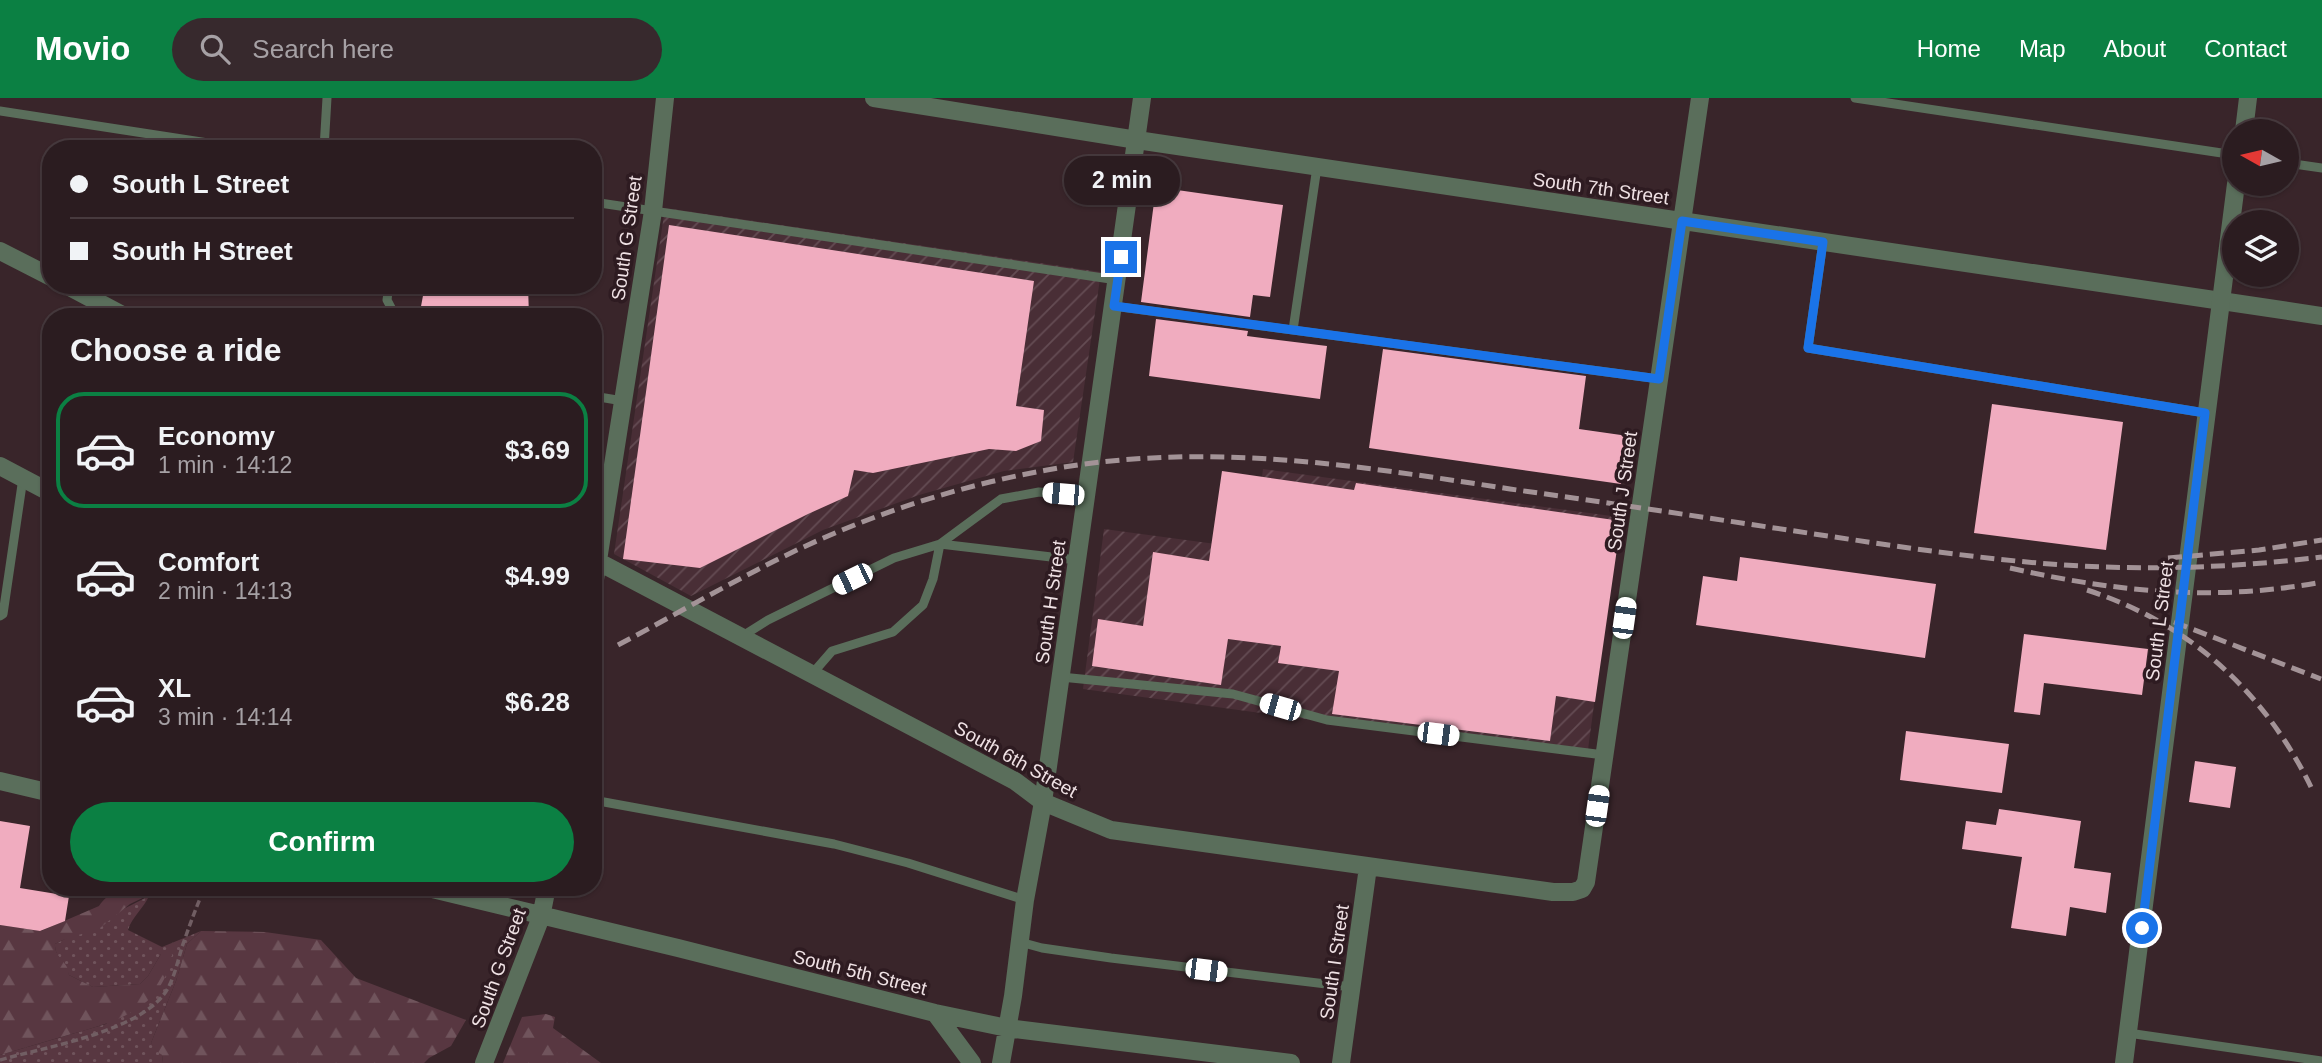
<!DOCTYPE html>
<meta charset="utf-8">
<style>
body{margin:0;font-family:Helvetica,sans-serif;background:#37292d;color:#f1f3f6;height:100vh;display:flex;flex-direction:column;font-size:26px;white-space:nowrap}
*{box-sizing:border-box;margin:0}
p{font-size:23px;color:#a6a1a5}
.icon{flex:none;width:38px;height:38px;fill:none;stroke:currentColor;stroke-width:2;stroke-linecap:round;stroke-linejoin:round}
.map{position:relative;flex:1;overflow:hidden}
.panel{position:absolute;left:42px;top:210px;width:560px;height:588px;display:flex;flex-direction:column;background:#2b1c20;border-radius:28px;box-shadow:0 2px 5px #0004,0 0 0 2px #473a3e}
.panel>*{flex:none}
.hud{position:absolute;left:42px;top:42px;width:560px;height:154px;border-radius:28px;box-shadow:0 2px 5px #0004,0 0 0 2px #473a3e;display:grid;align-content:center;height:154px;padding:0 28px;background:#2b1c20}
.needle{width:46px;rotate:278deg}
.tools{position:absolute;left:2222px;top:21px;display:grid;gap:14px}
.tools a{display:grid;place-items:center;width:77px;height:77px;border-radius:50%;background:#2b1c20;box-shadow:0 2px 5px #0004,0 0 0 2px #473a3e;font-size:35px}
.end{position:absolute;width:32px;height:32px;margin:-16px;border:9px solid #1a73e8;background:#fff;box-shadow:0 0 0 4px #fff}
.from{border-radius:50%}
.bubble{position:absolute;height:49px;border-radius:24px;background:#2b1c20;box-shadow:0 2px 5px #0004,0 0 0 2px #473a3e;font-size:23px;font-weight:600;line-height:49px;text-align:center}
.car{position:absolute;width:21px;height:42px;margin:-21px -10px;border-radius:9px;box-shadow:0 0 5px 2px #0007;background:linear-gradient(#fff 24%,#345 0 40%,#fff 0 76%,#345 0 86%,#fff 0)}
.hud b{display:flex;align-items:center;gap:24px;height:66px;font-size:26px}
.hud b+b{border-top:2px solid #473a3e}
.hud i{width:18px;height:18px;background:#f1f3f6}
ul{padding:0;list-style:none}
li{display:flex;align-items:center;gap:21px;height:116px;margin:0 14px 10px;padding:0 14px;border:4px solid transparent;border-radius:28px}
li div{flex:1}
li b{display:block;font-size:26px}
li em{font-style:normal;font-weight:600}
li.current{border-color:#0b8043}
li>.icon{width:63px;height:63px;stroke-width:1.5}
h2{padding:0 28px;font-size:32px;line-height:84px}
.cta{display:flex;gap:14px;margin-top:auto;padding:14px 28px}
.cta a{flex:1;height:80px;border-radius:42px;background:#0b8043;color:#fff;font-size:28px;font-weight:600;line-height:80px;text-align:center}
header{display:flex;align-items:center;gap:42px;box-sizing:border-box;height:98px;padding:0 35px;background:#0b8043;color:#fff}
header strong{font-size:33px}
nav{display:flex;gap:38px;margin-inline-start:auto;font-size:24px}
.search{width:490px;height:63px;background:#37292d;display:flex;align-items:center;gap:18px;box-sizing:border-box;padding:0 24px;border-radius:38px;color:#a6a1a5;font-size:26px}
.map>svg:first-child{display:block}
</style>
<header>
<strong>Movio</strong>
<div class="search"><svg class="icon" aria-label="search" viewBox="0 0 24 24"><circle cx="10" cy="10" r="6"/><path d="M15 15l6 6"/></svg>Search here</div>
<nav><a>Home</a><a>Map</a><a>About</a><a>Contact</a></nav>
</header>
<div class="map">
<svg width="2322" height="965" viewBox="0 0 2322 965">
<defs>
<pattern id="industrial-furrows" width="10" height="10" patternUnits="userSpaceOnUse" patternTransform="scale(1.75)"><rect width="10" height="10" fill="#492e36"/><path d="M-1 1l2-2M0 10L10 0M9 11l2-2" fill="none" stroke="#644c53"/></pattern>
<pattern id="grass-dots" width="8" height="8" patternUnits="userSpaceOnUse" patternTransform="scale(1.75)"><rect width="8" height="8" fill="#583741"/><path d="M2 2h.1M6 6h.1" fill="none" stroke="#70545c" stroke-width="1.8" stroke-linecap="round"/></pattern>
<pattern id="forest-firs" width="22" height="20" patternUnits="userSpaceOnUse" patternTransform="scale(1.75)"><rect width="22" height="20" fill="#583741"/><path d="M5 1l3.5 6h-7zM16 11l3.5 6h-7z" fill="#70545c"/></pattern>
</defs>
<rect width="100%" height="100%" fill="#39252a"/>
<path fill="url(#industrial-furrows)" d="M665 110 1101 174 1073 364 1004 373 919 397 823 432 691 498 614 456Z
M1263 371 1619 419 1587 659 1083 591 1104 431 1253 451Z"/>
<path fill="url(#grass-dots)" d="M149 798C143 811 132 819 128 832L162 849 201 833 187 846 176 883 151 945 162 957 163 965H0V957L106 926 172 857 161 856 148 878 140 886 93 889 69 877C66 865 54 859 55 846Z"/>
<path fill="url(#forest-firs)" d="M117 789H157L153 795 130 806 100 830 63 842 55 846C54 860 69 864 69 877L93 889 140 886 148 878 161 856H172C163 912 115 924 68 937 45 944 23 950 0 957V827L41 833 99 808C104 800 111 797 117 789Z
M201 833 265 834 321 842 356 880 466 922 451 948 429 960 424 965H163L162 957 156 953 151 945 176 883 187 846Z
M546 916 555 919 553 930 601 965H503L522 919Z"/>
<path fill="#f0acbf" d="M1156 89 1283 107 1270 199 1253 197 1250 219 1141 204Z
M669 127 1034 183 1016 308 1044 312 1041 343 1016 353 989 351 873 375 854 372 848 398 808 416 700 470 623 461Z
M425 187H528L529 219H419Z
M1156 221 1248 233 1247 238 1327 248 1320 301 1149 278Z
M1383 251 1586 278 1579 331 1628 338 1621 386 1369 350Z
M1992 306 2123 324 2106 452 1974 435Z
M1222 373 1354 392 1356 385 1621 423 1595 604 1556 598 1550 643 1332 616 1339 573 1278 565 1281 548 1228 541 1221 587 1092 568 1098 521 1143 528 1153 454 1209 463Z
M1740 459 1936 486 1925 560 1696 527 1703 478 1737 483Z
M2024 536 2148 551 2142 597 2044 585 2040 617 2014 614Z
M1906 633 2009 646 2002 695 1900 682Z
M2195 663 2236 669 2230 710 2189 704Z
M1999 711 2081 723 2074 770 2111 775 2106 815 2070 809 2066 838 2011 830 2022 759 1962 751 1966 723 1996 727Z
M0 723 30 728 20 790 69 798 65 823 40 833 0 827Z"/>
<g fill="none" stroke-linecap="round" stroke-linejoin="round">
<path stroke="#715e63" stroke-width="3.5" stroke-dasharray="7 3.5" stroke-linecap="butt" d="M0 962C45 949 145 933 168 890 175 877 178 862 182 849 189 829 196 809 205 789"/>
<path stroke="#5a6e5b" stroke-width="9" d="M1855 0 2235 57
M0 13 247 51
M324 51 327 0
M2287 65 2322 70
M593 104 1117 182
M1823 144 1808 250 2205 315
M389 187 387 202 396 219
M1113 208 1659 281
M1293 232 1317 69
M593 298 623 303
M0 518 3 516 23 380
M741 539 768 522 894 460 940 446 1001 401 1039 394 1087 398
M812 576 832 553 893 534 923 507 933 481 940 446 1077 462
M1061 579 1233 596 1327 622 1604 657
M593 702 834 746 908 765 1025 802
M1020 844 1042 850 1111 860 1351 889
M2128 935 2322 963"/>
<path stroke="#5a6e5b" stroke-width="18" d="M874 0 1137 42 2322 218
M0 153 51 179
M66 187 126 219
M0 368 51 395
M593 461 1015 683 1043 704 1111 732 1553 794H1573L1582 791 1586 784 1700 0
M593 494 653 113 665 0
M0 683 51 695
M424 789 678 850 935 915 1007 930 1291 965
M935 915 972 965
M484 965 541 819 547 789
M1001 965 1013 898 1025 802 1043 704 1142 0
M1341 965 1368 769"/>
<path stroke="#5a6e5b" stroke-width="18" d="M2244 33 2248 0
M2124 965C2162 672 2196 378 2236 86"/>
<path stroke="#a39397" stroke-width="5" stroke-dasharray="14 7" stroke-linecap="butt" d="M2168 460 2259 452 2322 442
M2010 470C2117 494 2214 504 2322 484
M2087 492C2189 525 2264 593 2311 689
M2174 524 2321 581
M618 547C664 523 710 496 757 472 848 424 946 390 1047 372 1205 343 1354 367 1510 391 1603 404 1695 418 1788 432 1875 445 1962 459 2050 466 2140 473 2232 470 2322 459"/>
</g>
<g fill="none" stroke-linecap="round" stroke-linejoin="round">
<path stroke="#1a73e8" stroke-width="9" d="M1121 159 1114 208 1659 281 1682 123 1823 144 1808 250 2205 315 2142 830"/>
</g>
<g text-anchor="middle" stroke-width="7" stroke-linejoin="round" paint-order="stroke">
<g font-size="19" fill="#efe1e4" stroke="#2e1b21">
<text transform="translate(1601 90) rotate(8)" y="7">South 7th Street</text>
<text transform="translate(626 140) rotate(-82)" y="7">South G Street</text>
<text transform="translate(1622 393) rotate(-82)" y="7">South J Street</text>
<text transform="translate(1050 504) rotate(-82)" y="7">South H Street</text>
<text transform="translate(2159 523) rotate(-83)" y="7">South L Street</text>
<text transform="translate(1016 661) rotate(29)" y="7">South 6th Street</text>
<text transform="translate(1334 864) rotate(-82)" y="7">South I Street</text>
<text transform="translate(498 870) rotate(-70)" y="7">South G Street</text>
<text transform="translate(860 874) rotate(14)" y="7">South 5th Street</text>
</g>
</g>
</svg>
<div class="tools">
<a><svg class="needle" viewBox="-14 -14 28 28"><path d="M0-13l5 13h-10z" fill="#e53935"/><path d="M0 13l5-13h-10z" fill="#a6a1a5"/></svg></a>
<a><svg class="icon" aria-label="layers" viewBox="0 0 24 24"><path d="M12 4l9 5-9 5-9-5zM3 14l9 5 9-5"/></svg></a>
</div>
<i class="end from" style="left:2142px;top:830px"></i>
<i class="end" style="left:1121px;top:159px"></i>
<div class="bubble" style="left:1064px;top:58px;width:116px">2 min</div>
<i class="car" style="left:1063px;top:396px;rotate:275deg"></i>
<i class="car" style="left:852px;top:481px;rotate:244deg"></i>
<i class="car" style="left:1624px;top:520px;rotate:8deg"></i>
<i class="car" style="left:1280px;top:609px;rotate:286deg"></i>
<i class="car" style="left:1438px;top:636px;rotate:97deg"></i>
<i class="car" style="left:1597px;top:708px;rotate:8deg"></i>
<i class="car" style="left:1206px;top:872px;rotate:97deg"></i>
<div class="hud">
<b><i class="from"></i>South L Street</b>
<b><i></i>South H Street</b>
</div>
<section class="panel">
<h2>Choose a ride</h2>
<ul>
<li class="current"><svg class="icon" aria-label="car" viewBox="0 0 24 24"><path d="M5 17H2v-5l4-1 3-4h7l3 4 3 1v5h-3M9 17h6M6 11h13"/><circle cx="7" cy="17" r="2"/><circle cx="17" cy="17" r="2"/></svg><div><b>Economy</b><p>1 min · 14:12</p></div><em>$3.69</em></li>
<li><svg class="icon" aria-label="car" viewBox="0 0 24 24"><path d="M5 17H2v-5l4-1 3-4h7l3 4 3 1v5h-3M9 17h6M6 11h13"/><circle cx="7" cy="17" r="2"/><circle cx="17" cy="17" r="2"/></svg><div><b>Comfort</b><p>2 min · 14:13</p></div><em>$4.99</em></li>
<li><svg class="icon" aria-label="car" viewBox="0 0 24 24"><path d="M5 17H2v-5l4-1 3-4h7l3 4 3 1v5h-3M9 17h6M6 11h13"/><circle cx="7" cy="17" r="2"/><circle cx="17" cy="17" r="2"/></svg><div><b>XL</b><p>3 min · 14:14</p></div><em>$6.28</em></li>
</ul>
<div class="cta"><a>Confirm</a></div>
</section>
</div>
